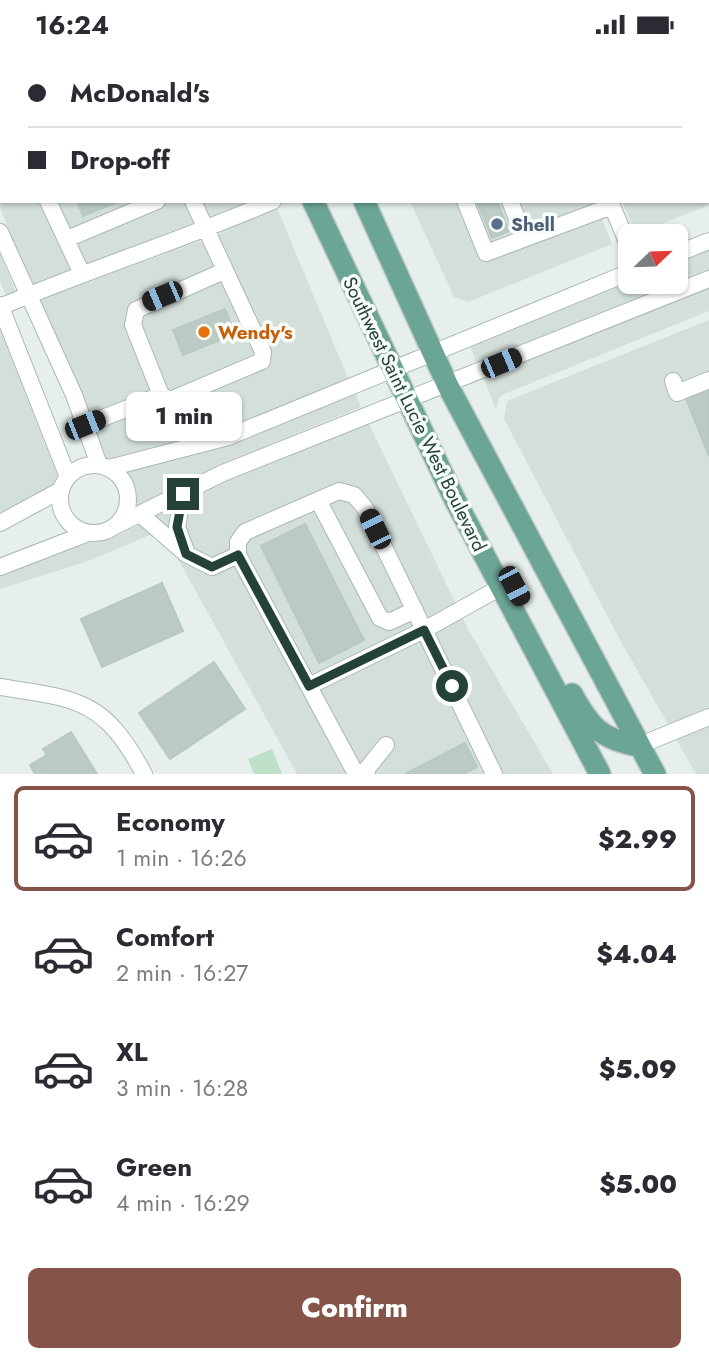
<!DOCTYPE html>
<meta charset="utf-8">
<style>
body{margin:0;font-family:Jost,sans-serif;background:#f2f2f3;color:#2b2b33;height:100vh;display:flex;flex-direction:column;font-size:26px;white-space:nowrap}
*{box-sizing:border-box;margin:0}
p{font-size:23px;color:#7c7c81}
.icon{flex:none;width:38px;height:38px;fill:none;stroke:currentColor;stroke-width:2;stroke-linecap:round;stroke-linejoin:round}
.map{position:relative;height:725px;overflow:hidden}
.panel{display:flex;flex-direction:column;background:#fff;flex:1}
.panel>*{flex:none}
.banner{position:absolute;left:0px;top:0px;width:710px;height:154px;box-shadow:0 2px 5px #0004;display:grid;align-content:center;height:154px;padding:0 28px;background:#fff}
.needle{width:46px;rotate:67deg}
.tools{position:absolute;left:618px;top:175px;display:grid;gap:14px}
.tools a{display:grid;place-items:center;width:70px;height:70px;border-radius:10px;background:#fff;box-shadow:0 2px 5px #0004;font-size:35px}
.end{position:absolute;width:32px;height:32px;margin:-16px;border:9px solid #24423a;background:#fff;box-shadow:0 0 0 4px #fff}
.from{border-radius:50%}
.bubble{position:absolute;height:49px;border-radius:10px;background:#fff;box-shadow:0 2px 5px #0004;font-size:23px;font-weight:800;line-height:49px;text-align:center}
.car{position:absolute;width:21px;height:42px;margin:-21px -10px;border-radius:9px;box-shadow:0 0 5px 2px #0007;background:linear-gradient(#222 24%,#8ab4d8 0 40%,#222 0 76%,#8ab4d8 0 86%,#222 0)}
.banner b{display:flex;align-items:center;gap:24px;height:66px;font-size:26px}
.banner b+b{border-top:2px solid #e1e1e2}
.banner i{width:18px;height:18px;background:#2b2b33}
ul{padding:12px 0 0;list-style:none}
li{display:flex;align-items:center;gap:21px;height:105px;margin:0 14px 10px;padding:0 14px;border:4px solid transparent;border-radius:10px}
li div{flex:1}
li b{display:block;font-size:26px}
li em{font-style:normal;font-weight:800}
li.current{border-color:#855347}
li>.icon{width:63px;height:63px;stroke-width:1.5}
.cta{display:flex;gap:14px;margin-top:auto;padding:14px 28px}
.cta a{flex:1;height:80px;border-radius:10px;background:#855347;color:#fff;font-size:28px;font-weight:800;line-height:80px;text-align:center}
.status{display:flex;justify-content:space-between;align-items:center;height:49px;padding:0 35px;background:#fff;direction:ltr}
.status svg{height:19px;fill:currentColor}
.map>svg:first-child{display:block}
</style>
<div class="status"><b>16:24</b><svg viewBox="0 0 49 12"><path d="M0 12V9h3v3zM5 12V6h3v6zM10 12V3h3v9zM15 12V0h3v12zM26 1h20v11H26zM47 4h2v5h-2z"/></svg></div>
<div class="map">
<svg width="709" height="725" viewBox="0 0 709 725">
<rect width="100%" height="100%" fill="#e6efeb"/>
<path fill="#d4dfda" d="M0 0 191 2H2V152H252L32 236 0 159Z
M342 0H510V2H343Z
M637 0H709V156L636 185 622 152H709V2Z
M410 152H595L612 195 468 253 454 248Z
M277 159 348 329 226 380 106 410 82 343 39 251 209 189Z
M709 201V221L477 315 470 296 630 232 676 233V214Z
M0 206 16 243 6 247 0 232Z
M709 239V262L504 345 499 349 496 361 484 330Z
M709 271V725H696L619 589 504 370 507 352Z
M0 281 58 428 54 436 0 465Z
M355 344 361 358 220 416 137 457V443L127 423 230 396Z
M368 373 468 580 553 725H297L162 481 88 512 0 540V526L89 493 111 490 226 431Z"/>
<path fill="#bfe0c8" d="M272 700 282 725H254L248 710Z"/>
<path fill="#bbcac4" stroke="#b8c9c2" stroke-width="2" d="M77 152H120L83 167Z
M477 152H497L509 182 492 189Z
M225 260 235 285 183 306 173 281Z
M709 338V407L685 347Z
M305 475 364 591 319 614 261 497Z
M162 534 183 582 102 618 81 570Z
M214 613 245 660 170 710 139 664Z
M71 683 97 725H35L30 716 47 706 43 700Z
M465 694 477 718 463 725H405Z"/>
<g fill="none" stroke-linecap="round" stroke-linejoin="round">
<path stroke="#bfccc8" stroke-width="16" stroke-dasharray="16 8" stroke-linecap="butt" d="M484 169 501 162"/>
<g stroke="#a8b8b2" stroke-width="18">
<path id="minor" d="M532 0 533 2
M433 2 437 0
M618 2V0
M48 152 82 225
M465 152 486 204 612 157
M510 152 525 189
M610 152 630 200
M0 183 74 346 99 416
M67 190 157 152
M676 205 709 192
M0 256 68 428
M0 258C90 220 183 191 273 152
M673 332 677 344 709 331
M161 346 133 276 136 261 224 222
M85 376 161 346 170 351 262 312 263 303 193 152
M60 450a34 34 0 1 1 68 0a34 34 0 1 1-68 0Z
M109 419 228 388 630 223
M183 445 177 478 186 502
M318 451 380 569 389 573 415 561
M140 465 186 505 212 518 238 506
M0 474 61 441
M117 476 223 424 709 230
M0 518 88 484
M309 637 424 581 501 538
M0 638C78 650 104 650 144 725
M638 697 709 668
M356 725 238 506V493L245 483 339 442 354 446 365 459 494 725
M367 725 366 721 386 696"/>
</g>
<g stroke="#c2cac8" stroke-width="24">
<path id="major" d="M243 0 244 2
M294 0V2
M313 152 454 449 600 725
M364 152 448 337 655 725
M572 645C590 678 601 690 638 697"/>
</g>
<use href="#minor" stroke="#fff" stroke-width="16"/>
<use href="#major" stroke="#6aa596" stroke-width="21"/>
</g>
<g fill="none" stroke-linecap="round" stroke-linejoin="round">
<path stroke="#24423a" stroke-width="9" d="M183 445 177 478 186 505 212 518 238 506 309 637 424 581 452 637"/>
</g>
<circle fill="#5c6f8a" stroke="#f7fbf9" stroke-width="2.5" cx="497" cy="175" r="7"/>
<circle fill="#e8710a" stroke="#f7fbf9" stroke-width="2.5" cx="204" cy="283" r="7"/>
<g text-anchor="middle" stroke-width="7" stroke-linejoin="round" paint-order="stroke">
<g font-size="19" font-weight="bold" fill="#4e5e75" stroke="#f7fbf9" text-anchor="start">
<text x="511" y="182">Shell</text>
</g>
<g font-size="19" font-weight="bold" fill="#c56008" stroke="#f7fbf9" text-anchor="start">
<text x="218" y="290">Wendy's</text>
</g>
<g font-size="19" fill="#24423a" stroke="#f7fbf9">
<text transform="translate(415 365) rotate(64)" y="7">Southwest Saint Lucie West Boulevard</text>
</g>
</g>
</svg>
<div class="tools">
<a><svg class="needle" viewBox="-14 -14 28 28"><path d="M0-13l5 13h-10z" fill="#e53935"/><path d="M0 13l5-13h-10z" fill="#7c7c81"/></svg></a>
</div>
<i class="end from" style="left:452px;top:637px"></i>
<i class="end" style="left:183px;top:445px"></i>
<div class="bubble" style="left:126px;top:343px;width:116px">1 min</div>
<i class="car" style="left:162px;top:247px;rotate:247deg"></i>
<i class="car" style="left:501px;top:314px;rotate:67deg"></i>
<i class="car" style="left:85px;top:376px;rotate:68deg"></i>
<i class="car" style="left:375px;top:480px;rotate:334deg"></i>
<i class="car" style="left:514px;top:537px;rotate:152deg"></i>
<div class="banner">
<b><i class="from"></i>McDonald's</b>
<b><i></i>Drop-off</b>
</div>
</div>
<section class="panel">
<ul>
<li class="current"><svg class="icon" aria-label="car" viewBox="0 0 24 24"><path d="M5 17H2v-5l4-1 3-4h7l3 4 3 1v5h-3M9 17h6M6 11h13"/><circle cx="7" cy="17" r="2"/><circle cx="17" cy="17" r="2"/></svg><div><b>Economy</b><p>1 min · 16:26</p></div><em>$2.99</em></li>
<li><svg class="icon" aria-label="car" viewBox="0 0 24 24"><path d="M5 17H2v-5l4-1 3-4h7l3 4 3 1v5h-3M9 17h6M6 11h13"/><circle cx="7" cy="17" r="2"/><circle cx="17" cy="17" r="2"/></svg><div><b>Comfort</b><p>2 min · 16:27</p></div><em>$4.04</em></li>
<li><svg class="icon" aria-label="car" viewBox="0 0 24 24"><path d="M5 17H2v-5l4-1 3-4h7l3 4 3 1v5h-3M9 17h6M6 11h13"/><circle cx="7" cy="17" r="2"/><circle cx="17" cy="17" r="2"/></svg><div><b>XL</b><p>3 min · 16:28</p></div><em>$5.09</em></li>
<li><svg class="icon" aria-label="car" viewBox="0 0 24 24"><path d="M5 17H2v-5l4-1 3-4h7l3 4 3 1v5h-3M9 17h6M6 11h13"/><circle cx="7" cy="17" r="2"/><circle cx="17" cy="17" r="2"/></svg><div><b>Green</b><p>4 min · 16:29</p></div><em>$5.00</em></li>
</ul>
<div class="cta"><a>Confirm</a></div>
</section>
